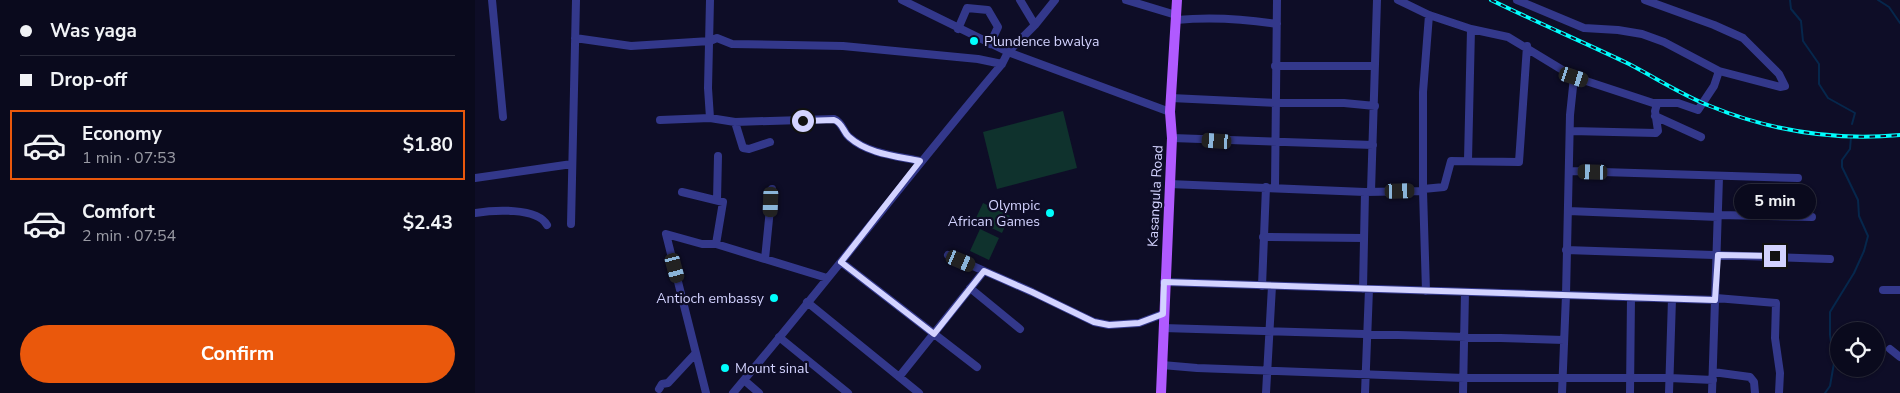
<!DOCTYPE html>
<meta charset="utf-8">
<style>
body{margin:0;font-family:"Nunito Sans",sans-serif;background:#18182a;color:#f1f3f6;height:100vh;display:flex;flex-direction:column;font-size:19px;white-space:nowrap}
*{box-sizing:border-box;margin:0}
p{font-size:16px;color:#999aa4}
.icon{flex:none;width:28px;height:28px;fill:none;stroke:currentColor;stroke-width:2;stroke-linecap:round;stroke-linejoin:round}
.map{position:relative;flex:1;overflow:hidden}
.side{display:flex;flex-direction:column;background:#0a0a1d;width:475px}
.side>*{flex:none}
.top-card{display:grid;align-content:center;height:110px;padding:0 20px;background:#0a0a1d}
.buttons{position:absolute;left:1355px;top:322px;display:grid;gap:10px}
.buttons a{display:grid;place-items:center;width:55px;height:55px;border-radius:50%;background:#0a0a1d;box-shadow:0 1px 4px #0004,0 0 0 1px #2a2b3b;font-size:25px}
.end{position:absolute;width:22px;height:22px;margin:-11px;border:6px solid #d3d3ff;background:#111;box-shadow:0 0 0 2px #111}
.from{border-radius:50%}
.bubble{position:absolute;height:35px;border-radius:18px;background:#0a0a1d;box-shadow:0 1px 4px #0004,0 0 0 1px #2a2b3b;font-size:16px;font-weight:700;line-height:35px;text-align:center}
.car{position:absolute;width:15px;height:30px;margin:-15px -8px;border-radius:6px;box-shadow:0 0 4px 1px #0007;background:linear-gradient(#222 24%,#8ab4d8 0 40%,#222 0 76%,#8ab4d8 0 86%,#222 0)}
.top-card b{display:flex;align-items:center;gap:18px;height:48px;font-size:19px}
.top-card b+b{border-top:1px solid #2a2b3b}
.top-card i{width:12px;height:12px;background:#f1f3f6}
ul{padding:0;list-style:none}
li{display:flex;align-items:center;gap:15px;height:70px;margin:0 10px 8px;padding:0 10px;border:2px solid transparent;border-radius:0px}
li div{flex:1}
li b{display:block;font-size:19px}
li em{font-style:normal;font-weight:700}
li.on{border-color:#ea580c}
li>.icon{width:45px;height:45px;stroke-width:1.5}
.cta{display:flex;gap:10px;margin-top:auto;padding:10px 20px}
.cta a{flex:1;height:58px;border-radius:30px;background:#ea580c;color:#fff;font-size:20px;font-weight:700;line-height:58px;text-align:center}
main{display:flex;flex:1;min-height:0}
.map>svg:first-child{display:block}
</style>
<main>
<section class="side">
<div class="top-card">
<b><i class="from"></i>Was yaga</b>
<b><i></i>Drop-off</b>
</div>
<ul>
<li class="on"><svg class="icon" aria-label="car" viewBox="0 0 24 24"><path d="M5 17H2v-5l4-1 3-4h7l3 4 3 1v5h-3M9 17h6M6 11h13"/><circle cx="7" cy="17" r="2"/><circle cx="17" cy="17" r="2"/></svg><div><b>Economy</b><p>1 min · 07:53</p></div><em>$1.80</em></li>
<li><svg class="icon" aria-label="car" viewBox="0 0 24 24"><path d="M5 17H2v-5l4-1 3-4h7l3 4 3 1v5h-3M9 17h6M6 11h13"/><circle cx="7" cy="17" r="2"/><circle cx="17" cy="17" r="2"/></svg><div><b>Comfort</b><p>2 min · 07:54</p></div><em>$2.43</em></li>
</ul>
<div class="cta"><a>Confirm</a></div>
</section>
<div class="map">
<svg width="1425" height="393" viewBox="0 0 1425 393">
<rect width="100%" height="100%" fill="#0e0d27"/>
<path fill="#0f322d" d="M588 111 602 168 522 189 508 132Z
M508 203 535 216 527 233 500 220Z
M505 229 524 238 514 260 495 251Z"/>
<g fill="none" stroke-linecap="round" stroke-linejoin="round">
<path stroke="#06274c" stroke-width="2" d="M1315 0 1316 9 1326 21 1328 41 1344 64V84L1353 98 1380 113 1377 124
M1403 0 1414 7 1425 23
M1350 393 1355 386 1359 363 1355 335V312L1379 273 1389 251 1393 236 1384 216 1383 200 1367 167V160L1375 149 1376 137"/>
<path stroke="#33388b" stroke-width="8" d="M17 0 28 117
M235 0 233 88 235 118 260 122 359 119C368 123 368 132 374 137 393 154 422 156 445 161
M427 0 533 52 695 112
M545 0 560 25
M651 0 701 15
M923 0 954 15 996 29 993 160
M1042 0 1109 28 1143 30 1167 34 1189 42 1244 71 1305 87 1310 86 1304 74 1268 38 1239 25 1170 0
M701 20C734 17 770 19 802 24
M483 29 492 8 513 10 523 27 515 44
M996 29 1033 37 1099 77 1178 103H1203L1223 110 1239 86 1244 71
M100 38 156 46 235 41 242 38 257 44 368 46 503 59 527 64
M800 66H900
M1099 77 1095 115 1091 295 1241 300
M696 98 800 103H869L900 106
M1180 116 1226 137
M185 120 235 118
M260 122 268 148 274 149 295 142
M1096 131 1181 133 1183 131 1180 111 1182 104
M697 138 898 145
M1095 171 1323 178
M0 178 97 164
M694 184 890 192 888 289
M800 187 802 0
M948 189 969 187 976 161 1044 162 1052 46
M896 191 902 0
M948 191 951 291
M207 192 248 202 241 244
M890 192 948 191V92L954 15
M242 200 243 156
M1093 211 1243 217
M0 213C18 210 62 207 72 225
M1243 215 1337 217
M96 224 101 0
M788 237 888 238
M1091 250 1355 259
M473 255 557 292 619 322 634 325 664 323 688 314
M290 259 297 189
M366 262 502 367
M689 282 1091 295 1087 393
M787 286 791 187
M495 288 545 329
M1408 290H1425
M1241 298 1301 303 1300 338 1305 373 1304 393
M332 302 444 393
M688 328 1089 340
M304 337 373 393
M1415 349 1425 357
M687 365 722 368 989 378H1195L1238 380
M1238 372 1275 377 1279 382 1280 393
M424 377 509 271
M269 380 284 393
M184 389 187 384 193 383 220 354
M231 393 191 234 227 244H241L352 278
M258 393C350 285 435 173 527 64L533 52 560 25 580 0
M791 393 797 286
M890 393 894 289
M988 393 990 292
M1155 393 1156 297
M1194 393 1197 299
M1237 393 1244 177"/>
<path stroke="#b05aff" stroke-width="10" d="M686 393 697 138 695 112 702 0"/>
<g stroke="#00fefd" stroke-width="4">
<path id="rail" d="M1016 0C1061 22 1108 42 1154 64 1181 78 1207 95 1235 106 1296 131 1360 141 1425 135"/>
</g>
<use href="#rail" stroke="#0e0d27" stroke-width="2" stroke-dasharray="5.5" stroke-linecap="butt"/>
</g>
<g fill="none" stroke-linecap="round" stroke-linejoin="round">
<path stroke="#d3d3ff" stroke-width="6" d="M328 121 359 120C368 123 368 132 374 137 393 154 421 156 445 161L366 262 459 334 509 271 557 292 619 322 634 325 664 323 688 314 689 282 1240 300 1243 255 1300 256"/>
</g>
<g fill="#00fefd" stroke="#0e0d27" stroke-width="2">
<circle cx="499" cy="41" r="5"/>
<circle cx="575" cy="213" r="5"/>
<circle cx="299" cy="298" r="5"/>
<circle cx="250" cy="368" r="5"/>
</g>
<g text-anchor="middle" stroke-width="4.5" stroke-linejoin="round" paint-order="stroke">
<g font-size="14" fill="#d3d3ff" stroke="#0e0d27" text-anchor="start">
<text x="509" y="46">Plundence bwalya</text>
<text x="565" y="210" text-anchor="end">Olympic<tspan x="565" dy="16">African Games</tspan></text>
<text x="289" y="303" text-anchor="end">Antioch embassy</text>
<text x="260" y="373">Mount sinal</text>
</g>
<g font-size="14" fill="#d3d3ff" stroke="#0e0d27">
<text transform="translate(680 196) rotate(-87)" y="5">Kasangula Road</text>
</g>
</g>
</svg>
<div class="buttons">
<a><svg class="icon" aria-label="locate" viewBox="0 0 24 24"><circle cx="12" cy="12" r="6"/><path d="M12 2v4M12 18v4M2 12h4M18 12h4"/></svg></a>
</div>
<i class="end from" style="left:328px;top:121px"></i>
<i class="end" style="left:1300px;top:256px"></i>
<div class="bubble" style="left:1259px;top:184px;width:82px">5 min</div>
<i class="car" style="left:1099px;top:77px;rotate:108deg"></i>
<i class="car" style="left:742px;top:141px;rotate:274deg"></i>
<i class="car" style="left:1118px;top:172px;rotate:272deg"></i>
<i class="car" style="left:925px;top:191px;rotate:88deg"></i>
<i class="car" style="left:296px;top:202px;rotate:182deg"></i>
<i class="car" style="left:486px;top:261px;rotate:113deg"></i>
<i class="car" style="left:200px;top:268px;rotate:165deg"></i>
</div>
</main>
